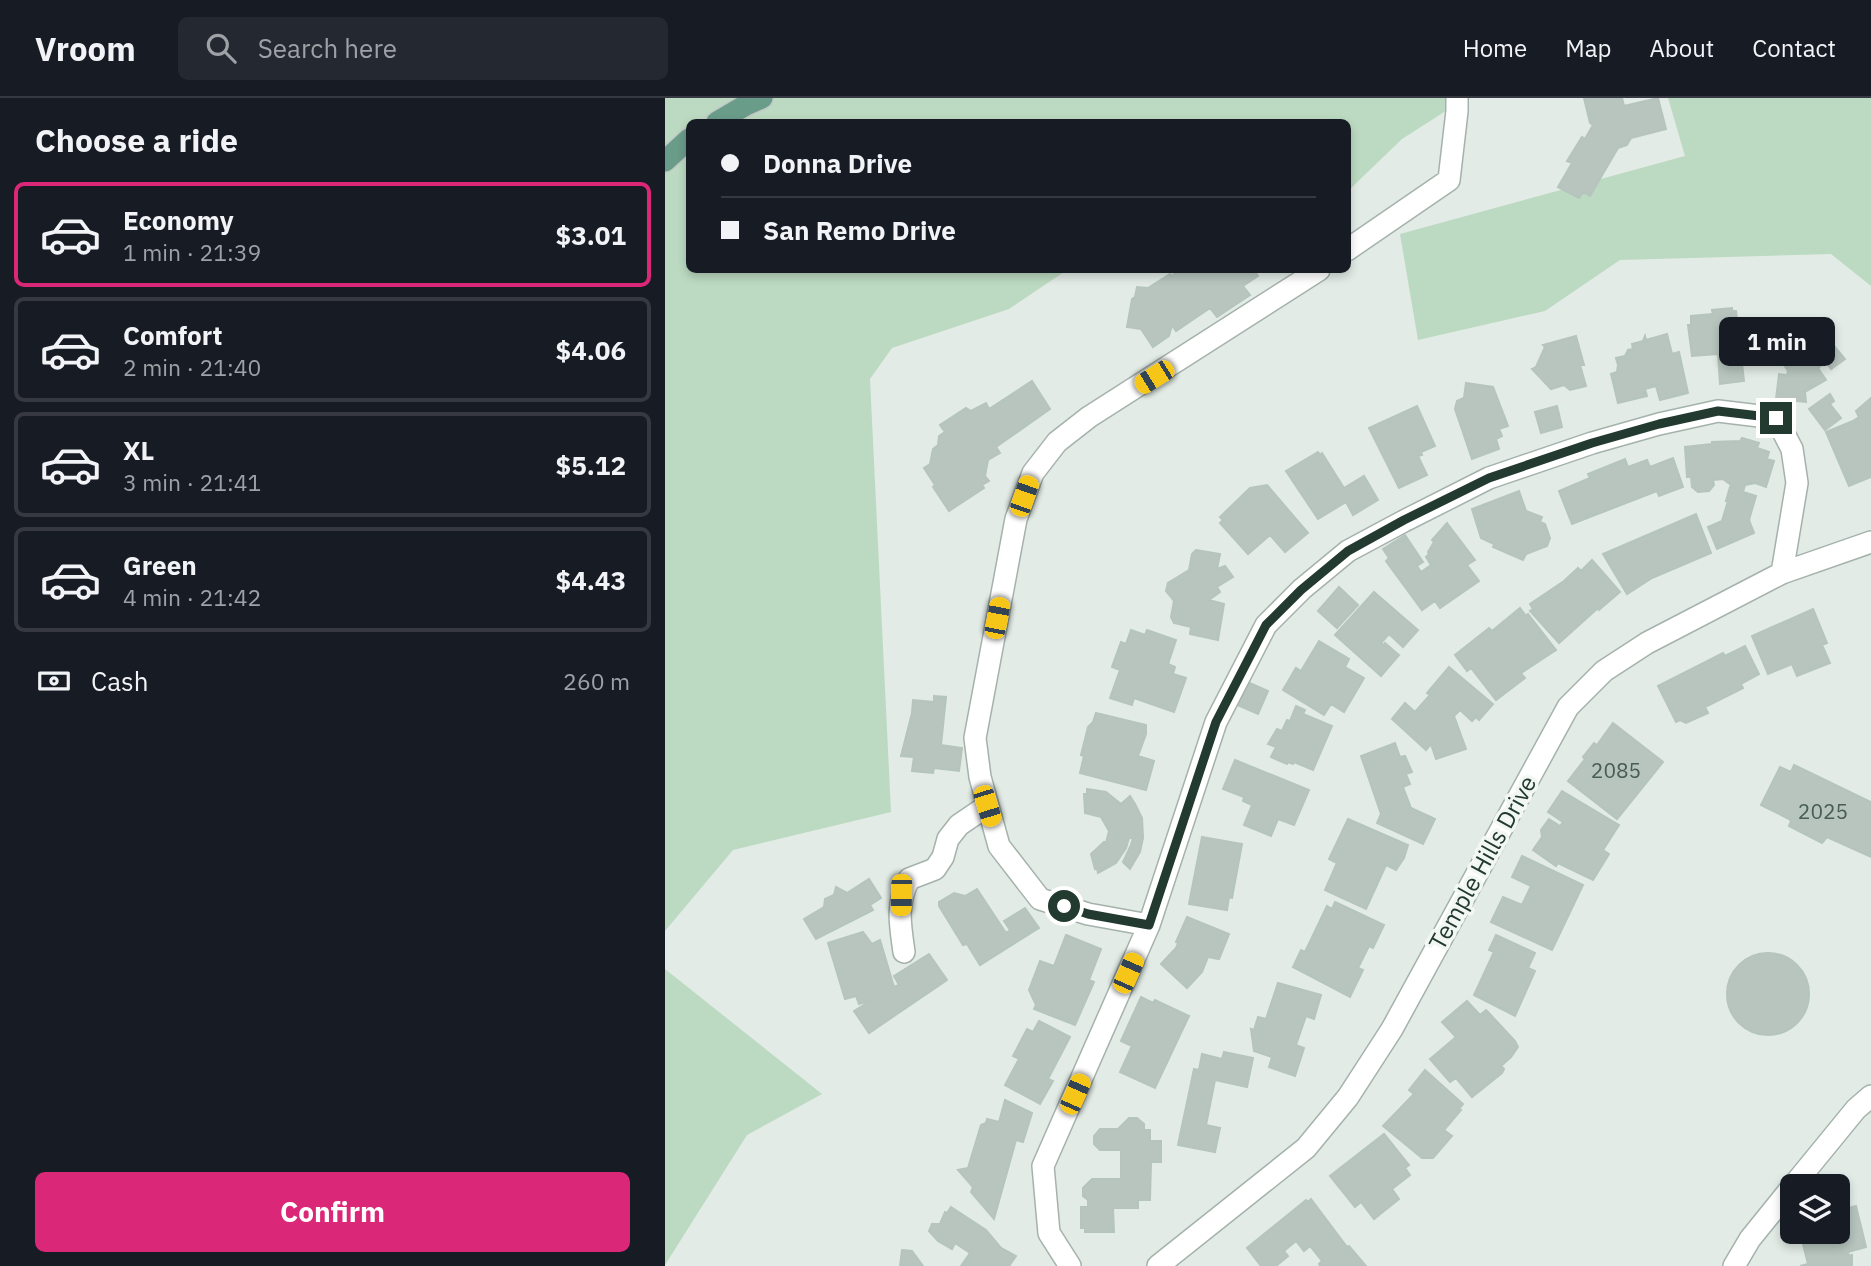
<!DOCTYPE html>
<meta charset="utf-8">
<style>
body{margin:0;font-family:"IBM Plex Sans",sans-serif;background:#242831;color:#f1f3f6;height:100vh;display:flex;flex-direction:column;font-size:26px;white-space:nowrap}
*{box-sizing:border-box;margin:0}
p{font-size:23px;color:#9ea1a6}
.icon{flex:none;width:38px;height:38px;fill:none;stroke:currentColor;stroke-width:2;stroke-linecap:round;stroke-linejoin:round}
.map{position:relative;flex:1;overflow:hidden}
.side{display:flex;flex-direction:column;background:#171b24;width:665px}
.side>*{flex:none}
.guide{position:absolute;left:21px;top:21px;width:665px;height:154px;border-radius:10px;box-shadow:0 4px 10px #0003;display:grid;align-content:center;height:154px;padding:0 35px;background:#171b24}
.fabs{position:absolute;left:1115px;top:1076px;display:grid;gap:14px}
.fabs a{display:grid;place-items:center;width:70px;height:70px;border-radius:10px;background:#171b24;box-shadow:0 4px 10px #0003;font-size:35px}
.end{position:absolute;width:32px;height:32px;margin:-16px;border:9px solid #233a31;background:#fff;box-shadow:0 0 0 4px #fff}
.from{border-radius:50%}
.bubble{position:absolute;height:49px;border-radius:10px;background:#171b24;box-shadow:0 4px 10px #0003;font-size:23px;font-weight:700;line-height:49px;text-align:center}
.car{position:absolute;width:21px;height:42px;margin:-21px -10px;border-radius:9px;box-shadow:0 0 5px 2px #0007;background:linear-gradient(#f5c518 24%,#345 0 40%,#f5c518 0 76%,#345 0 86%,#f5c518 0)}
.guide b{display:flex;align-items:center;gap:24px;height:66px;font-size:26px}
.guide b+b{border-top:2px solid #363941}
.guide i{width:18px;height:18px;background:#f1f3f6}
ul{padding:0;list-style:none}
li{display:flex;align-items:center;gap:21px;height:105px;margin:0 14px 10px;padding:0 21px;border:4px solid #363941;border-radius:10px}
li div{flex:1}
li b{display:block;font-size:26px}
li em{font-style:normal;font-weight:700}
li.selected{border-color:#db2777}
li>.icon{width:63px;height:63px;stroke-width:1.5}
h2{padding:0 35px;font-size:32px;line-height:84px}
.pay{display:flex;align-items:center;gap:18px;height:77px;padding:0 35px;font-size:26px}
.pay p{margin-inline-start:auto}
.button{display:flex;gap:14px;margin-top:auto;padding:14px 35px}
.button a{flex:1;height:80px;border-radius:10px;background:#db2777;color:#fff;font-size:28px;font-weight:700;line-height:80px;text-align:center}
header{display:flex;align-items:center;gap:42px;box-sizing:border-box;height:98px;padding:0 35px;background:#171b24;border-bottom:2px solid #363941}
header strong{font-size:33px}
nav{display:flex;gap:38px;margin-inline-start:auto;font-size:24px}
.search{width:490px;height:63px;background:#242831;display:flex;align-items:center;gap:18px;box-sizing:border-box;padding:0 24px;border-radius:10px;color:#9ea1a6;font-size:26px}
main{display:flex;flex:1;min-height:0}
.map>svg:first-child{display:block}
</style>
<header>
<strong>Vroom</strong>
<div class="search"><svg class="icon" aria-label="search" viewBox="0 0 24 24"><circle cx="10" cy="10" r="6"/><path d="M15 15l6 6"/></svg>Search here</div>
<nav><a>Home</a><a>Map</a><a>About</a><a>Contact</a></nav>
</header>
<main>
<section class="side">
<h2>Choose a ride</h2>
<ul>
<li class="selected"><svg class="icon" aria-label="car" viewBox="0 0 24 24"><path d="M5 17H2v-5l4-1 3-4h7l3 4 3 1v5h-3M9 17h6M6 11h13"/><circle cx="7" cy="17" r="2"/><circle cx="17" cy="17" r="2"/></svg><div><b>Economy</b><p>1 min · 21:39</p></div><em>$3.01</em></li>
<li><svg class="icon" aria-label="car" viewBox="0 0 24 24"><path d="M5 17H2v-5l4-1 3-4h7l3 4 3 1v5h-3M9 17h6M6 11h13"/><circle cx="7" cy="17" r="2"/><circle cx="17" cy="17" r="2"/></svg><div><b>Comfort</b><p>2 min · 21:40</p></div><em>$4.06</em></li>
<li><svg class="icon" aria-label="car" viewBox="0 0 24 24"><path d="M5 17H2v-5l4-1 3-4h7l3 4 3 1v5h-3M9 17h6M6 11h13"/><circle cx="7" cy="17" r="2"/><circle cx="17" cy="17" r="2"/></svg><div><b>XL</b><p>3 min · 21:41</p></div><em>$5.12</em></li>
<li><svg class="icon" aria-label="car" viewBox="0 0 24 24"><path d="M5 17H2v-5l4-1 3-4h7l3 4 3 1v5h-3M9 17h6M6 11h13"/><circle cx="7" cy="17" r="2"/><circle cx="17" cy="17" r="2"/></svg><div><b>Green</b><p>4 min · 21:42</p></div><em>$4.43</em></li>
</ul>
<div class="pay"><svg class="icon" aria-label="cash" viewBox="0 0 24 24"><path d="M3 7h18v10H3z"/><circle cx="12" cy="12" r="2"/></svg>Cash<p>260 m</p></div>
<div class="button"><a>Confirm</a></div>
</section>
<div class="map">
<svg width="1206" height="1168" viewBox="0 0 1206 1168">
<rect width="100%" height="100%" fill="#e2ebe6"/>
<path fill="#bcdac1" d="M0 0H801L737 41 683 93 682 24H24V172H402L344 211 227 250 205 281 226 714 68 752 0 833Z
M1003 0H1206V188L1166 156 955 162 880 213 753 242 735 136 1020 58Z
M0 871 157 996 82 1037 0 1167Z"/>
<path fill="#b7c5be" stroke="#b5c4bc" stroke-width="2" d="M919 0H957L959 8 993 0 1001 31 966 40 962 47 953 50 925 98 918 94 914 100 893 89 907 65 902 63 917 39 920 41 928 27 925 25Z
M508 172H589L593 178 578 188 585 197 552 219 545 210 511 233 507 227 504 238 488 249 476 231 462 229 467 201 470 199 472 189 483 190 505 176 507 178 510 175Z
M1067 210V213H1071L1079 283 1055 286 1053 256 1027 258 1023 227H1026V218L1048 216 1047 212Z
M1139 233 1142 237 1147 233 1152 238 1154 236 1166 251 1170 249 1180 261 1166 271 1161 264 1153 270 1161 282 1140 294 1141 304 1111 301 1114 276 1122 277 1123 273 1110 253Z
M1002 236 1007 256 1014 254 1023 295 995 302 991 288 980 291 982 298 953 305 946 276 952 274 953 267 951 260 960 258 963 252 968 251 967 246 978 243 980 238 981 242Z
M911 238 919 267H915L921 288 905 292 899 287 886 291 867 271 871 269 880 249 878 247Z
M367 283 385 311 331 349 335 355 323 362 320 378 324 383 317 387 319 390 284 413 268 389 270 387 259 370 265 366 268 351 273 347 274 338 280 334 275 327 301 310 306 313 321 305 324 311Z
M801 285 828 289 843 328 834 331 837 338 831 341 834 351 807 361 790 311 792 303 799 300Z
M1165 296 1169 303 1165 306 1176 320 1160 332 1144 311Z
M1206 300V379L1184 388 1161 334 1188 323 1194 319 1191 313Z
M752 308 770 348 756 354 757 357 753 358 762 377 734 390 704 330Z
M892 308 897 329 876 335 870 314Z
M1077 340 1094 345 1092 350 1104 354 1102 361 1109 363 1101 389 1090 385 1080 387 1078 394 1091 398 1084 422 1089 435 1052 451 1043 429 1057 423 1063 403H1061L1065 389 1070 390 1058 381 1048 382 1049 387 1044 393 1033 394 1027 389 1026 379H1022L1020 349 1047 346V344L1075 343Z
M653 354 655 357 657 355 679 390 699 378 713 402 688 417 681 404 653 421 621 373Z
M1008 360 1018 389 994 398 992 393 907 426 894 393 925 380 923 376 960 361 963 369 982 362 985 369Z
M602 387 643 435 620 454 605 437 583 456 555 425 558 422 555 419 585 390Z
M854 393 861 413 877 419 875 424 880 426 885 440 882 448 861 456 858 462 828 449 829 446 816 440 807 411Z
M1031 416 1046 455 987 480 962 496 938 456Z
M782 425 810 462 802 467 814 483 775 510 770 503 757 512 721 463 724 460 718 451 740 437 758 464 752 468 756 474 766 467 761 459 764 456 763 454 769 444 767 442Z
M531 452 555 456 552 471 560 468 568 479 552 489 555 494 544 502 559 506 553 542 525 536 526 529 509 525 506 519 509 503 501 493 503 485 524 472 527 456Z
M927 462 955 494 934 512 933 510 894 545 865 513 868 511 865 506 899 483 913 470 916 473Z
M674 489 693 507 672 530 653 513Z
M709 494 753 532 738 549 724 536 716 545 719 547 720 545 734 557 716 578 670 537Z
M855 510 861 518 863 516 891 552 856 575 860 580 831 602 806 570 802 573 790 557 824 530 827 533Z
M1148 511 1162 545 1157 547 1165 565 1132 578 1127 566 1103 576 1087 538Z
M466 532 480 537 482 532 511 542 503 566 510 569 508 576 521 580 509 614 469 600 467 607 445 600 455 572 447 569 456 544 461 546Z
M654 543 684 561 680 569 699 580 679 614 666 606 659 617 618 592 631 570 636 573Z
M1080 548 1094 576 1076 586 1078 590 1040 609 1043 615 1021 625 1015 622 1011 624 993 588 1058 555 1060 558Z
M784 569 828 606 814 622 811 619 807 623 795 612 789 618 801 651 771 661 766 646 761 652 727 621 740 605 750 614 765 597 762 595Z
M580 583 603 593 593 616 570 606Z
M269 598 281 599 276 647 297 650 294 673 269 670 268 675 247 673 249 659 236 658 247 615 248 602 269 604Z
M631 608 640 612 638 616 667 628 648 672 629 664 628 666 623 664 622 666 606 659 611 649 603 646 612 631 617 633 622 622 625 623Z
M431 615 481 627V636L473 658 489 663 481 692 415 675 419 658 416 657 423 629 428 624Z
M948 625 998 664 952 721 903 683 920 661 918 659 929 645 932 647Z
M730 645 735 659 740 658 747 674 741 676 745 686 738 689 746 710 770 721 758 746 712 725 716 716 696 658Z
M570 662 644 692 629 727 613 721 606 738 579 727 587 707 578 703 579 699 558 691Z
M1129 667 1206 704V759L1162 739 1157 745 1124 728 1126 723 1124 721 1096 707 1115 669 1126 674Z
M422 691 441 694 456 706 465 698 470 706 477 720 478 740 475 754 465 771 458 764 466 747 468 740H464L461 750 451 765 433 775 432 770 430 771 426 756 439 744 441 745 444 733 436 719 420 715 419 696H422Z
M897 693 954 727 938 752 944 756 928 782 893 765 891 768 868 752 877 739 876 732 884 721 895 728 898 724 883 714Z
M683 721 743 747 739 760 731 772 721 767 701 811 660 792 672 765 664 761Z
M537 739 577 746 567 800 564 799 562 812 524 806Z
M857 758 918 787 887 852 826 824 838 799 857 807 866 788 847 779Z
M204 781 216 800 205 807 208 812 151 841 139 821 159 809 160 801 169 797 171 789 182 795Z
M312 791 341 835 345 832 339 823 360 810 374 830 315 867 302 846 298 847 274 808V804L289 795 300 798Z
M670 804 719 827 708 850 704 848 693 870 698 872 685 899 628 869 636 852 640 854 662 808 667 811Z
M522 819 564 836 554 861 543 859 537 874 522 890 496 866 511 850 513 845 511 844Z
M198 834 207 846 215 842 229 889 234 887 229 878 264 856 282 882 204 935 189 913 207 902 194 906 191 898 180 901 163 845Z
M401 837 436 851 424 882 429 884 410 927 369 911 371 907 364 892 375 863 389 868Z
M831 837 870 855 863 870 870 873 850 918 809 897 829 854 824 852Z
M1062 896a41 41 0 1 1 82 0a41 41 0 1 1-82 0Z
M613 885 656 897 649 921 641 918 631 947 639 950 630 978 604 969 607 959 589 953 586 931 589 932 593 919 601 921Z
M476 899 488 905 490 902 524 918 490 990 455 974 467 948 456 943Z
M802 903 815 917 821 912 823 914 850 943 853 949 846 959 836 968 839 971 837 975 807 999 791 980 785 984 765 961 791 939 777 924Z
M374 923 405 939 383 981 388 983 375 1006 340 987 354 961 348 958 362 931 368 934Z
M559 954 588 960 582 989 550 982 541 1027 555 1030 550 1054 513 1047 529 971 534 972 537 956 557 961Z
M760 972 798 1006 794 1011 796 1012 779 1032 787 1038 768 1060H757L718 1028 749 996 744 992Z
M340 1002 367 1015 358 1044 351 1042 329 1121 306 1094 308 1089 293 1072 303 1070 316 1027 321 1025 322 1021 334 1024Z
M464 1020H472L479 1026V1032H485V1043H496V1064H486L485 1102H473V1110H448L449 1134H420V1130H416V1109H423V1102L418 1098V1090L427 1081H456V1052H435L429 1046V1038L435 1031H453Z
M719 1036 744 1067 740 1070 745 1077 727 1091 734 1101 709 1121 696 1104 690 1109 665 1078Z
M646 1101 682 1149 684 1148 701 1168H655L654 1166 657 1163 645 1148 639 1153 631 1143 619 1153 623 1158 611 1168H596L582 1150 641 1102 643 1104Z
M1191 1108 1201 1149 1183 1154 1184 1158 1187 1157V1168H1135L1143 1166 1135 1134H1172V1113Z
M286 1109 321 1132 336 1150 351 1158 344 1168H296L305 1155 290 1145 287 1151 273 1143 264 1133 267 1126H275L280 1114 282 1115Z
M237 1152 247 1153 258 1168H235Z"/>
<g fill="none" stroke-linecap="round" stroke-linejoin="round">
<g stroke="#a5b2ac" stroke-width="24">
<path id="minor" d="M682 152 784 82 792 13V0
M484 827 423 816 375 801 334 748 315 679 310 640 351 421 368 375 392 344 424 319 654 172
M239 854C235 825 231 807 244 781L270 771 278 759 283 741 294 727 322 708
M1128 1088 1191 1011 1206 998
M405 1168 384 1135 378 1068 484 827 551 624 601 527 637 491 683 453 739 423 824 380 927 345 994 326 1053 313 1111 320 1127 351 1132 385 1117 475
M493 1168 641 1050 683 999 727 931 903 609 939 573 982 545 1117 475 1206 444
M1069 1168 1085 1141 1127 1089"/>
</g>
<g stroke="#c1c8c5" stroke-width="24">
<path id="major" d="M52 24 81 7 97 0
M0 63 24 41"/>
</g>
<use href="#minor" stroke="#fff" stroke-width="21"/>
<use href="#major" stroke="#6a9c8a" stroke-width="21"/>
</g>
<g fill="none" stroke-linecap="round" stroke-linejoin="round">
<path stroke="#233a31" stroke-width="9" d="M399 808 423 816 484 827 551 624 601 527 636 492 683 453 739 422 824 380 927 345 994 326 1053 313 1111 320"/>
</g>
<g text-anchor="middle" stroke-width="7" stroke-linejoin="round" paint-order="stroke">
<g font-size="21" fill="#485d54">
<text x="951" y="680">2085</text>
<text x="1158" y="721">2025</text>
</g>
<g font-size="24" fill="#233a31" stroke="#f2f7f4">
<text transform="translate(818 765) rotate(-61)" y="8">Temple Hills Drive</text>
</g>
</g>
</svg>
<div class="fabs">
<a><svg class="icon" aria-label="layers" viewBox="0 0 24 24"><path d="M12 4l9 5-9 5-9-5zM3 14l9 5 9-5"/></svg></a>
</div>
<i class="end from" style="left:399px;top:808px"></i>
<i class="end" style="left:1111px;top:320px"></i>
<div class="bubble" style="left:1054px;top:219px;width:116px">1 min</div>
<i class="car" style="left:489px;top:279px;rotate:238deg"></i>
<i class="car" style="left:359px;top:398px;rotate:19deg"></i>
<i class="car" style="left:332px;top:520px;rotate:11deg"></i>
<i class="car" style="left:322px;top:708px;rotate:163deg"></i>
<i class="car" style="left:236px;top:797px;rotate:181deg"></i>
<i class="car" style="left:463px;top:875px;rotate:24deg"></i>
<i class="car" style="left:410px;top:996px;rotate:24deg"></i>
<div class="guide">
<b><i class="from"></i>Donna Drive</b>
<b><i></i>San Remo Drive</b>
</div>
</div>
</main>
